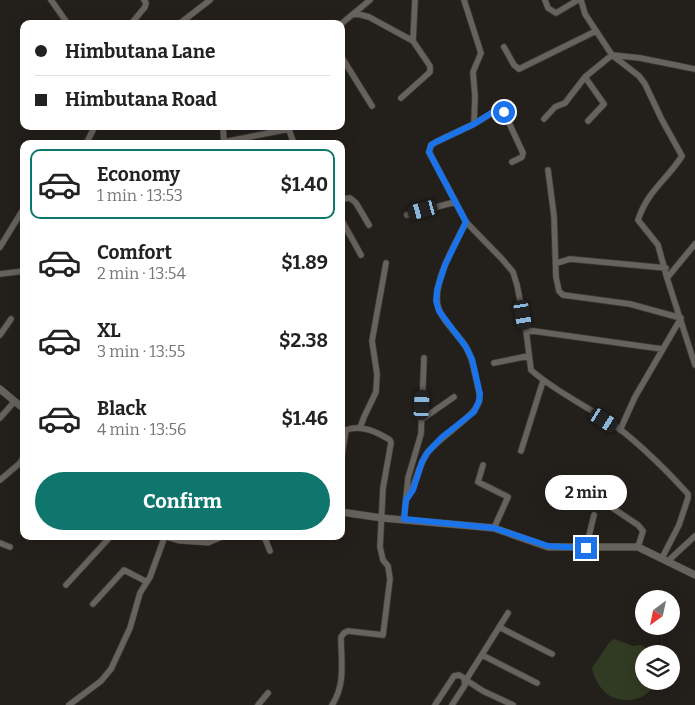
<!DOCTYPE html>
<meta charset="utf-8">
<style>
body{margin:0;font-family:Bitter,serif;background:#f2f2f2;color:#222;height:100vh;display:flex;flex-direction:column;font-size:19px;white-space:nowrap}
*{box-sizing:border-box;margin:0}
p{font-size:16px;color:#767676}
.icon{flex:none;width:28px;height:28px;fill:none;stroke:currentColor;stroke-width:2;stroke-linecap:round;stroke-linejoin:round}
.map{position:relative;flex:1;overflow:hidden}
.panel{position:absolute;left:20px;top:140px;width:325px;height:400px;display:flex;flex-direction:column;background:#fff;border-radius:10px;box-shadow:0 5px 20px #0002}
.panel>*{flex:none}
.hud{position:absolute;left:20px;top:20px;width:325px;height:110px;border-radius:10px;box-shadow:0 5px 20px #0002;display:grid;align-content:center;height:110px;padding:0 15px;background:#fff}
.needle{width:32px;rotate:213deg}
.fabs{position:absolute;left:635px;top:590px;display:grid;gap:10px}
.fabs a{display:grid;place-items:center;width:45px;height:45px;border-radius:50%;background:#fff;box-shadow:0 5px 20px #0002;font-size:25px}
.end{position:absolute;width:22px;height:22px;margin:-11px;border:6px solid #1a73e8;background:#fff;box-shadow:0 0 0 2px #fff}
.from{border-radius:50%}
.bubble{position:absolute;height:35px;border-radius:18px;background:#fff;box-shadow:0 5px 20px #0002;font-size:16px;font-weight:700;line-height:35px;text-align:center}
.car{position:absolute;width:15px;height:30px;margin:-15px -8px;border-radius:6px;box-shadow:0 0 4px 1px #0007;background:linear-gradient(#222 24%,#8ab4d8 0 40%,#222 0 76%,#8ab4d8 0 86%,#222 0)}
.hud b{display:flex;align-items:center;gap:18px;height:48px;font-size:19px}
.hud b+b{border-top:1px solid #e0e0e0}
.hud i{width:12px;height:12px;background:#222}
ul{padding:9px 0 0;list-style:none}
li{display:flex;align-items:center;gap:15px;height:70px;margin:0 10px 8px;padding:0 5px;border:2px solid transparent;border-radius:10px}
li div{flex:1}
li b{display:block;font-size:19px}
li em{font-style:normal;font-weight:700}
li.selected{border-color:#0f766e}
li>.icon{width:45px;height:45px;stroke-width:1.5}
.cta{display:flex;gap:10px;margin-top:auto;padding:10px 15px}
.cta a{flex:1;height:58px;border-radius:30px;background:#0f766e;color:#fff;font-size:20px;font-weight:700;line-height:58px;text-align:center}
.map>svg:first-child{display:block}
</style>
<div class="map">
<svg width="695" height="705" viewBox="0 0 695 705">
<rect width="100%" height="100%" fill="#23201c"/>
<path fill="#313a23" d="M614 639 633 646 641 645 654 654H644V681H655C651 699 627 704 612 697 601 692 594 678 592 668L609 643Z"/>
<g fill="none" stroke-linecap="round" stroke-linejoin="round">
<g stroke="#3f3c39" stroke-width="7">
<path id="minor" d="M51 0 68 24
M464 0 481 53 473 72 475 96 474 124
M545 0 548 8 556 13 578 0
M581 0 585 14 612 55 639 76 645 84 662 120 682 156C666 181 648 190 638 220L658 245 667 278 695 365
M354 13 369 17 413 41 430 66V72L401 98
M131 24 145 7 146 3 144 0
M179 24 210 0
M341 24 370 0
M413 41 415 0
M504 47 514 65 519 69 596 31
M341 56 372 106
M585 77 604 104 588 121
M544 119 555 107 565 103 585 77 612 55 640 58 695 69
M223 126 224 144
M288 127 294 144
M224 142 289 129
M86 144 95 126
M512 162 522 157 523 153 504 112 499 109 474 124 436 142 431 145 429 152 466 222 502 259 513 272 517 285 526 330 531 370C558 394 592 408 621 430 645 449 667 471 688 494V498L679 525 662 558
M548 170 554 216 556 277 559 291 563 295 630 304 681 318 635 397 620 430
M341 199 350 198 356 203 369 225
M407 215 455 202
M341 219 361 255
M0 247 24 208
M557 263 570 259 666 268
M0 274 24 271
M667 278 695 244
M526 330 662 349
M0 335 11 319
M494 363 528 356
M0 418 14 402
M421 420 454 397
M360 428 364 417 376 392 377 374 372 341 386 263
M521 451 543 381
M483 465 478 482 508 497 494 528
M0 480 20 463 24 456
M406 500C417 485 417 466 428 452 440 437 474 417 479 402 481 396 478 389 477 383 474 371 473 358 466 347 457 332 437 318 437 299 437 273 455 245 466 222
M605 503 638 525 643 531 638 547
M404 519 408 478 421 434 424 358
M264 536 270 551
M0 543 10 547
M586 548 594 515
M668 561 695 536
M66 585 111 536
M93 604 124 570 147 582
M499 627 552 654
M482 655 537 683
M466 680 483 691 513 705
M465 685 466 680 508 613
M69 705 101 681 111 669 130 628 140 593 150 577 165 536
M258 705 268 693
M332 705C346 684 341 661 341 637L344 633 348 631 383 635 390 579 388 566 383 560 380 547 383 488 391 443 390 440C377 432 361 424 346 430L341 461
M435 705 454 676 459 675 464 678 465 685 452 705"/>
</g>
<g stroke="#3f3c39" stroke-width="8">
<path id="tertiary" d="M0 389 24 409
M341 512 382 518 494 528 548 547H638L695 575
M165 536 179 540 208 542 222 536"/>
</g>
<use href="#minor" stroke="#66625d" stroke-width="5.5"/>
<use href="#tertiary" stroke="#66625d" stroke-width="7"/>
</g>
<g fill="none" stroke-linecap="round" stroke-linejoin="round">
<path stroke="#1a73e8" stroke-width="6" d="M504 112 501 110H496L474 124 436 142 431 145 429 152 466 222 445 265 437 290 436 301 439 311 466 347 472 359 480 394 479 401 474 412 442 437 427 453 422 462 413 490 406 500 404 519 494 528 548 546 586 548"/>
</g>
</svg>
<div class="fabs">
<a><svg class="needle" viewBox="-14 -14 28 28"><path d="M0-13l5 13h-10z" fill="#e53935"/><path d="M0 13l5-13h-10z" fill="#767676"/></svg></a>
<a><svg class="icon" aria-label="layers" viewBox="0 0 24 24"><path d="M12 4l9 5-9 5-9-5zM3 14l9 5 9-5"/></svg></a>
</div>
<i class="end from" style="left:504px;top:112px"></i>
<i class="end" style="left:586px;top:548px"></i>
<div class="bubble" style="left:545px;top:475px;width:82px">2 min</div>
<i class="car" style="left:423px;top:210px;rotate:255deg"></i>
<i class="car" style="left:523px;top:315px;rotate:170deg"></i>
<i class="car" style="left:422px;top:405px;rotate:3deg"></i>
<i class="car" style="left:604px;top:420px;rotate:122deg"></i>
<div class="hud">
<b><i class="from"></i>Himbutana Lane</b>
<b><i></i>Himbutana Road</b>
</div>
<section class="panel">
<ul>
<li class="selected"><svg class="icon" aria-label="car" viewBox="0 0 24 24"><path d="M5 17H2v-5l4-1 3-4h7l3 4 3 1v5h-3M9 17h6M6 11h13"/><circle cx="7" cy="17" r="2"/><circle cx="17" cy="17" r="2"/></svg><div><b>Economy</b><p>1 min · 13:53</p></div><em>$1.40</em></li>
<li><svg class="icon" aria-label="car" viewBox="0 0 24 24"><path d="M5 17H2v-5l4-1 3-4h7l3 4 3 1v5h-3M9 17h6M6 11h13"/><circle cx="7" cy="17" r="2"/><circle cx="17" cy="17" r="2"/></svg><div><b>Comfort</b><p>2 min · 13:54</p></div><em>$1.89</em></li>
<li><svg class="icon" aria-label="car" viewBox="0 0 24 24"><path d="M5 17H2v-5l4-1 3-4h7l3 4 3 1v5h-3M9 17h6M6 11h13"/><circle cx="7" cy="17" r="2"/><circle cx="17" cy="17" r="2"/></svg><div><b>XL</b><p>3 min · 13:55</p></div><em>$2.38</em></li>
<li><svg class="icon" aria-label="car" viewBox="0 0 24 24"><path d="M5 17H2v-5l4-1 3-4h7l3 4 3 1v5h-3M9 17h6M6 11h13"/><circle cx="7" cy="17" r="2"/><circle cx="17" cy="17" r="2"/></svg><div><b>Black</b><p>4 min · 13:56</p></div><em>$1.46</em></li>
</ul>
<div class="cta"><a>Confirm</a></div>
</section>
</div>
